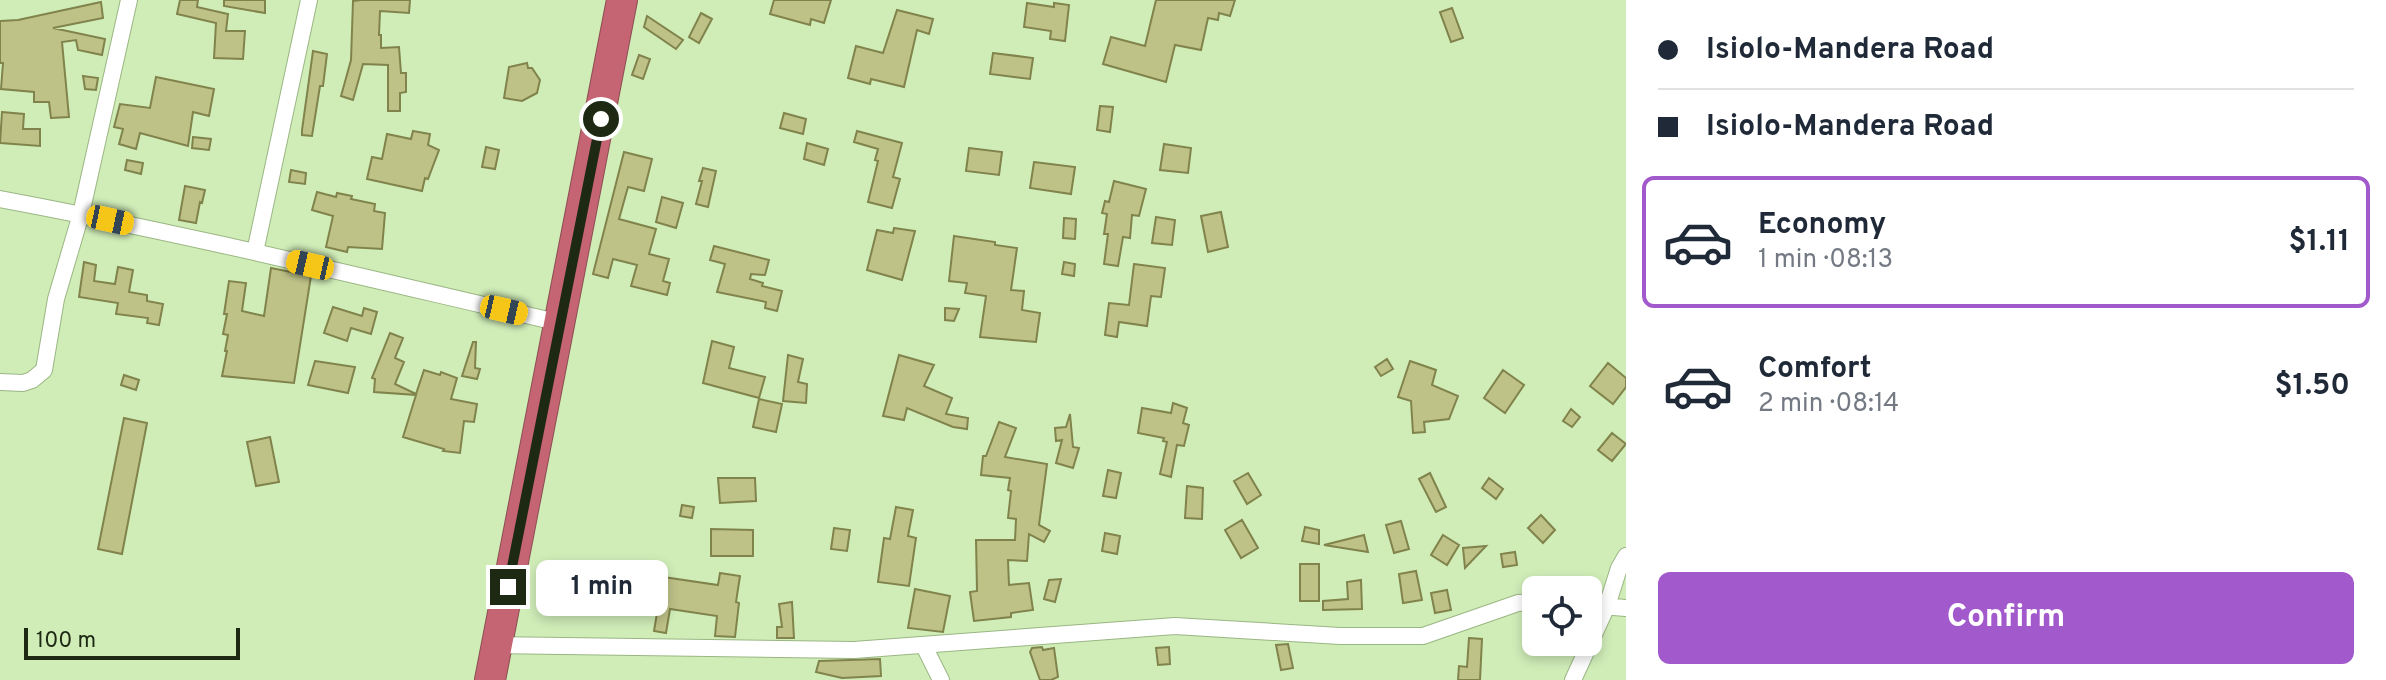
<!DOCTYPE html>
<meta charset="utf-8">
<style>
body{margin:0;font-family:Overpass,sans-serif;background:#f2f2f3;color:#1f2937;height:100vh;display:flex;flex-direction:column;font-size:30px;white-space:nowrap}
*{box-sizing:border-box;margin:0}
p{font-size:26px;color:#747a83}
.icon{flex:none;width:44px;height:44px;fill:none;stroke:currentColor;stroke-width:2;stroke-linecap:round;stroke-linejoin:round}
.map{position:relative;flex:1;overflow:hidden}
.drawer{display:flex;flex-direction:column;background:#fff;width:760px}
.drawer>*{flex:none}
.hud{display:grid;align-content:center;height:176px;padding:0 32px;background:#fff}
.buttons{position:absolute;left:1522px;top:576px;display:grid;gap:16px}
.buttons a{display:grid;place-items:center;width:80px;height:80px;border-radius:12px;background:#fff;box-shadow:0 4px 12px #0003;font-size:40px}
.scale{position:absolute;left:24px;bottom:20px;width:216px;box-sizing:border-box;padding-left:8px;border:4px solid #1e2914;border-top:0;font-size:22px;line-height:28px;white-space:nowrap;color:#1e2914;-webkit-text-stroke:6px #d0edb8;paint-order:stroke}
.end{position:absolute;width:36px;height:36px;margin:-18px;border:10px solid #1e2914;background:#fff;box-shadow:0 0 0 4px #fff}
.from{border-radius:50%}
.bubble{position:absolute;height:56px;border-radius:12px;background:#fff;box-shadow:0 4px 12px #0003;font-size:26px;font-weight:700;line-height:56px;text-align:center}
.car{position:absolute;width:24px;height:48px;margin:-24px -12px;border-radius:10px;box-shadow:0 0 6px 2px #0007;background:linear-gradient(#f5c518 24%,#345 0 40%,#f5c518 0 76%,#345 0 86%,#f5c518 0)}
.hud b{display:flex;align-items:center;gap:28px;height:76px;font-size:30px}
.hud b+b{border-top:2px solid #e0e1e3}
.hud i{width:20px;height:20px;background:#1f2937}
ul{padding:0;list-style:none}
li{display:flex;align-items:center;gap:24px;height:132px;margin:0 16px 12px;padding:0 16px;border:4px solid transparent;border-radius:12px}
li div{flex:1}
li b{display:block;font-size:30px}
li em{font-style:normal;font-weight:700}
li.current{border-color:#a259cc}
li>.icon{width:72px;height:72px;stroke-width:1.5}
.action{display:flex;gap:16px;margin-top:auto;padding:16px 32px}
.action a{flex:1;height:92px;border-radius:12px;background:#a259cc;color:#fff;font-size:32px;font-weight:700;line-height:92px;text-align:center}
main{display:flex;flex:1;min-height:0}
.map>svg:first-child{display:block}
</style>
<main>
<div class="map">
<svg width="1626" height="680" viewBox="0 0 1626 680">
<rect width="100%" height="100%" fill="#d0edb8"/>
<path fill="#bec287" stroke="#80834b" stroke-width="2" d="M180 0H198L197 7 228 14 226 31H245L243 59 214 58 216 23 177 14Z
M224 0H265V13L224 6Z
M361 0H410L409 13 380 11 379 35H381V48L399 47 401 73H406V92L400 93V111H388V65L363 64 353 100 341 96 351 60 353 1Z
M774 0H831L824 23 811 19 810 25 770 14Z
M1156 0H1235L1230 16 1219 13 1218 20 1208 18 1201 50 1175 45 1166 82 1103 64 1111 37 1145 46Z
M101 2 103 18 53 28 105 39 102 55 78 50 76 40 62 42 69 117 51 118 49 102H34V92L1 89 3 63H0V21L18 20Z
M1027 3 1054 7V3L1069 5 1065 41 1050 39 1051 31 1024 27Z
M1452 8 1463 38 1451 42 1440 12Z
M897 10 933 19 929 34 917 30 904 87 871 79 870 84 848 78 856 46 883 53Z
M701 13 712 19 699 43 689 37Z
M647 16 683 40 676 49 644 27Z
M313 51 327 54 323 86H320L312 136 302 135V130Z
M993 53 1033 58 1030 79 990 74Z
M639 55 650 59 643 79 632 75Z
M527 63 528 68H532L540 80 537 93 522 101 504 98 509 67Z
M83 76 98 78 96 90 85 89Z
M156 77 214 89 209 116 193 112 188 146 140 133 136 149 119 144 123 129 114 127 120 104 150 108Z
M1100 106 1113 107 1110 132 1097 130Z
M2 112 24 114 23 129H40V146L0 143Z
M784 113 806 119 803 134 780 128Z
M413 131 430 134 428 145 439 150 428 179 425 178 422 191 367 179 372 157 382 159 387 134 411 139Z
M857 131 902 143 893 177 900 179 892 208 868 202 878 161 875 160 878 149 854 142Z
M193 137 211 139 209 150 192 148Z
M807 143 828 149 824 165 804 159Z
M1164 144 1191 148 1188 173 1160 170Z
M486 147 499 150 495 169 482 167Z
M969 148 1002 152 999 175 966 171Z
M624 152 652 159 644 191 628 187 619 219 656 229 649 254 669 259 663 281 670 283 667 295 631 286 637 265 613 259 608 278 593 274Z
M127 160 143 163 141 174 125 170Z
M1034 162 1075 167 1071 194 1030 188Z
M703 168 716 171 708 207 696 204 702 181H699Z
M291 170 306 173 305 184 289 182Z
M1114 181 1146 189 1139 216 1132 215 1130 238 1123 237 1118 266 1104 264 1108 234H1104L1107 214 1102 213 1105 201 1109 202Z
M185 186 205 190 202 203 200 202 196 223 179 220Z
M317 192 336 197 337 193 352 196 351 199 375 204 374 211 385 213 382 249 348 247 347 252 326 247 333 216 312 210Z
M662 197 683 203 676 228 656 222Z
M1221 212 1228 247 1208 252 1201 216Z
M1156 217 1175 220 1172 245 1152 243Z
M1064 218 1076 219 1075 239 1063 238Z
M894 228 915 231 902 280 867 270 877 230 893 233Z
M954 236 995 242V245L1017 248 1011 290 1024 291 1022 310 1040 313 1036 342 980 337 986 296 965 293 967 283 949 281Z
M714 246 769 260 765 275 751 274 750 279 763 283 762 286 782 291 777 311 765 308 766 302 717 292 725 264 710 260Z
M84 262 96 265 94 281 115 284 118 267 133 270 129 292 147 295V301L163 304 159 325 147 323 148 318 116 314 118 303 79 297Z
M1064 262 1075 264 1074 276 1062 274Z
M1134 264 1165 268 1161 297 1151 296 1147 326 1119 322 1117 337 1105 335 1109 303 1129 305Z
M271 268 311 276 294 383 222 376 227 351H225L228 335 223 334 227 314H224L229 281 246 283 242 311 264 316Z
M333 307 362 316 364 308 377 312 371 334 351 328 347 341 324 333Z
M945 308 959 309 954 321 945 320Z
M390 333 403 338 395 358 404 362 395 384 416 394 424 370 440 375 441 372 457 378 451 399 477 404 474 422 464 421 460 453 443 451 444 449 403 437 416 395 374 392 375 379 372 378Z
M712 341 734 347 729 368 765 377 759 398 703 383Z
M473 342H476L475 368 480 369 477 379 462 376Z
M788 355 803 359 798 382 807 384 806 403 783 401Z
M899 355 934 365 924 386 952 398 946 414 968 418 967 429 953 427 907 408 904 420 883 416Z
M1387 359 1393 369 1381 376 1375 367Z
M315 361 355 367 348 393 308 385Z
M1410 361 1436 370 1432 385 1458 396 1449 419 1424 422 1425 432 1413 433 1411 401 1398 397Z
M1608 363 1626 378V387L1613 404 1590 386Z
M1503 370 1524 385 1505 413 1484 398Z
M124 375 139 380 136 390 121 385Z
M759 399 782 404 776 432 753 427Z
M1173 403 1187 408 1183 423 1189 425 1184 446 1177 445 1171 477 1160 474 1167 442 1163 441 1164 438 1138 433 1142 408 1171 413Z
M1571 409 1580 417 1572 427 1563 421Z
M1070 414 1073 447 1079 448 1073 468 1056 463 1062 440 1056 441 1055 428 1066 427Z
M124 418 147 423 122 554 98 549Z
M999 422 1016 428 1005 457 1047 464 1039 525 1050 531 1044 542 1029 534 1027 561 1008 560 1009 585 1029 583 1033 610 1011 613V617L974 621 970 592 977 591 976 540H1015L1016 519 1008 518 1011 491 1008 490 1010 478 981 475 983 456H986Z
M1612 433 1626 444 1612 461 1598 450Z
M270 437 279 482 256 486 247 442Z
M1108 470 1121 473 1116 498 1103 496Z
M1248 473 1261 495 1247 504 1234 481Z
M1430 473 1446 507 1436 512 1419 479Z
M718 478H755L756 501 720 503Z
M1489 478 1503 489 1496 499 1482 488Z
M1187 486 1203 488 1202 519 1185 518Z
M682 505 694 507 692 518 680 516Z
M896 507 913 510 908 536 916 538 909 586 878 582 884 538 890 539Z
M1541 515 1555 530 1543 543 1528 528Z
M1242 520 1258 548 1241 558 1225 530Z
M1401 521 1409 549 1394 553 1386 525Z
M1305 527 1319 530V544L1302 541Z
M834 528 850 530 847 551 831 549Z
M711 529 753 530V556H711Z
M1105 533 1120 536 1117 554 1102 551Z
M1364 535 1368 552 1324 545Z
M1443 535 1459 545 1447 565 1431 555Z
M1486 546 1465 568 1463 548Z
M1515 552 1517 565 1503 567 1501 554Z
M1300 564H1319V601H1300Z
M1416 571 1422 600 1403 603 1399 574Z
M720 573 740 576 736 602 739 603 735 637 715 636 717 616 670 609 666 633 654 631 663 577 718 585Z
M1061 579 1055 602 1044 599 1049 580Z
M1361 580 1362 609 1323 610V601L1348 599 1347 582Z
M915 589 950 596 943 632 908 628Z
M1447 590 1451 610 1435 613 1431 593Z
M792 602 794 638H777V627H782L779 604Z
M1469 638 1482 639 1480 680H1458L1459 666 1467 667Z
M1288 644 1293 668 1281 670 1276 645Z
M1042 647 1043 650 1054 648 1058 677 1051 680H1040L1030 652 1032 648Z
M1169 647 1170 664 1158 665 1156 648Z
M880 659 881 676 842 678 816 672 819 661Z"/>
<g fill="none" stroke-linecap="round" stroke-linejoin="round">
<g stroke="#9ab683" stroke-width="18">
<path id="street" d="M0 199C188 234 374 280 561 323
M255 252 309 0
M0 382 23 383 32 380 44 370 56 299 81 214 129 0
M1588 605 1626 608
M496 645 854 650 1175 626 1340 636H1423L1518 603 1536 602
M924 646 941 680
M1573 680 1607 606 1619 568 1626 556"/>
</g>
<g stroke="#8b4f52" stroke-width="32">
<path id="highway" d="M490 680 622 0"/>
</g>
<use href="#street" stroke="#fff" stroke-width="16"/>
<use href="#highway" stroke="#c56473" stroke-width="30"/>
</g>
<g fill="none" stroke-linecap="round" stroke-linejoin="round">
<path stroke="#1e2914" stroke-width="10" d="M508 587 601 119"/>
</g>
</svg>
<div class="buttons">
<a><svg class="icon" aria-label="locate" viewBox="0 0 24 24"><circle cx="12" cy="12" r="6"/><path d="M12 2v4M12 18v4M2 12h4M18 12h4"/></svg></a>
</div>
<div class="scale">100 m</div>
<i class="end from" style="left:601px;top:119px"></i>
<i class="end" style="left:508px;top:587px"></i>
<div class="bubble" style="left:536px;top:560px;width:132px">1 min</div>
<i class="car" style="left:110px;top:220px;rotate:102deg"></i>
<i class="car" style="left:310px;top:265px;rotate:283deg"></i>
<i class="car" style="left:504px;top:310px;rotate:103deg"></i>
</div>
<section class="drawer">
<div class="hud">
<b><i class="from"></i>Isiolo-Mandera Road</b>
<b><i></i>Isiolo-Mandera Road</b>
</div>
<ul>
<li class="current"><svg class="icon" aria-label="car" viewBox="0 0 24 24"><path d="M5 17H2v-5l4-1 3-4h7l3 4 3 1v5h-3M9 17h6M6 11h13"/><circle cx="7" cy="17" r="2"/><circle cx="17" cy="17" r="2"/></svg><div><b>Economy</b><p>1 min · 08:13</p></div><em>$1.11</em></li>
<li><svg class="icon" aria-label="car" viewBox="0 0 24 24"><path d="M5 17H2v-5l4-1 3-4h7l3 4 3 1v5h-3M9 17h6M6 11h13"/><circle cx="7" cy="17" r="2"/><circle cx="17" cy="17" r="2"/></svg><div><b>Comfort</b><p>2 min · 08:14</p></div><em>$1.50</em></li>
</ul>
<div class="action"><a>Confirm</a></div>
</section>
</main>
